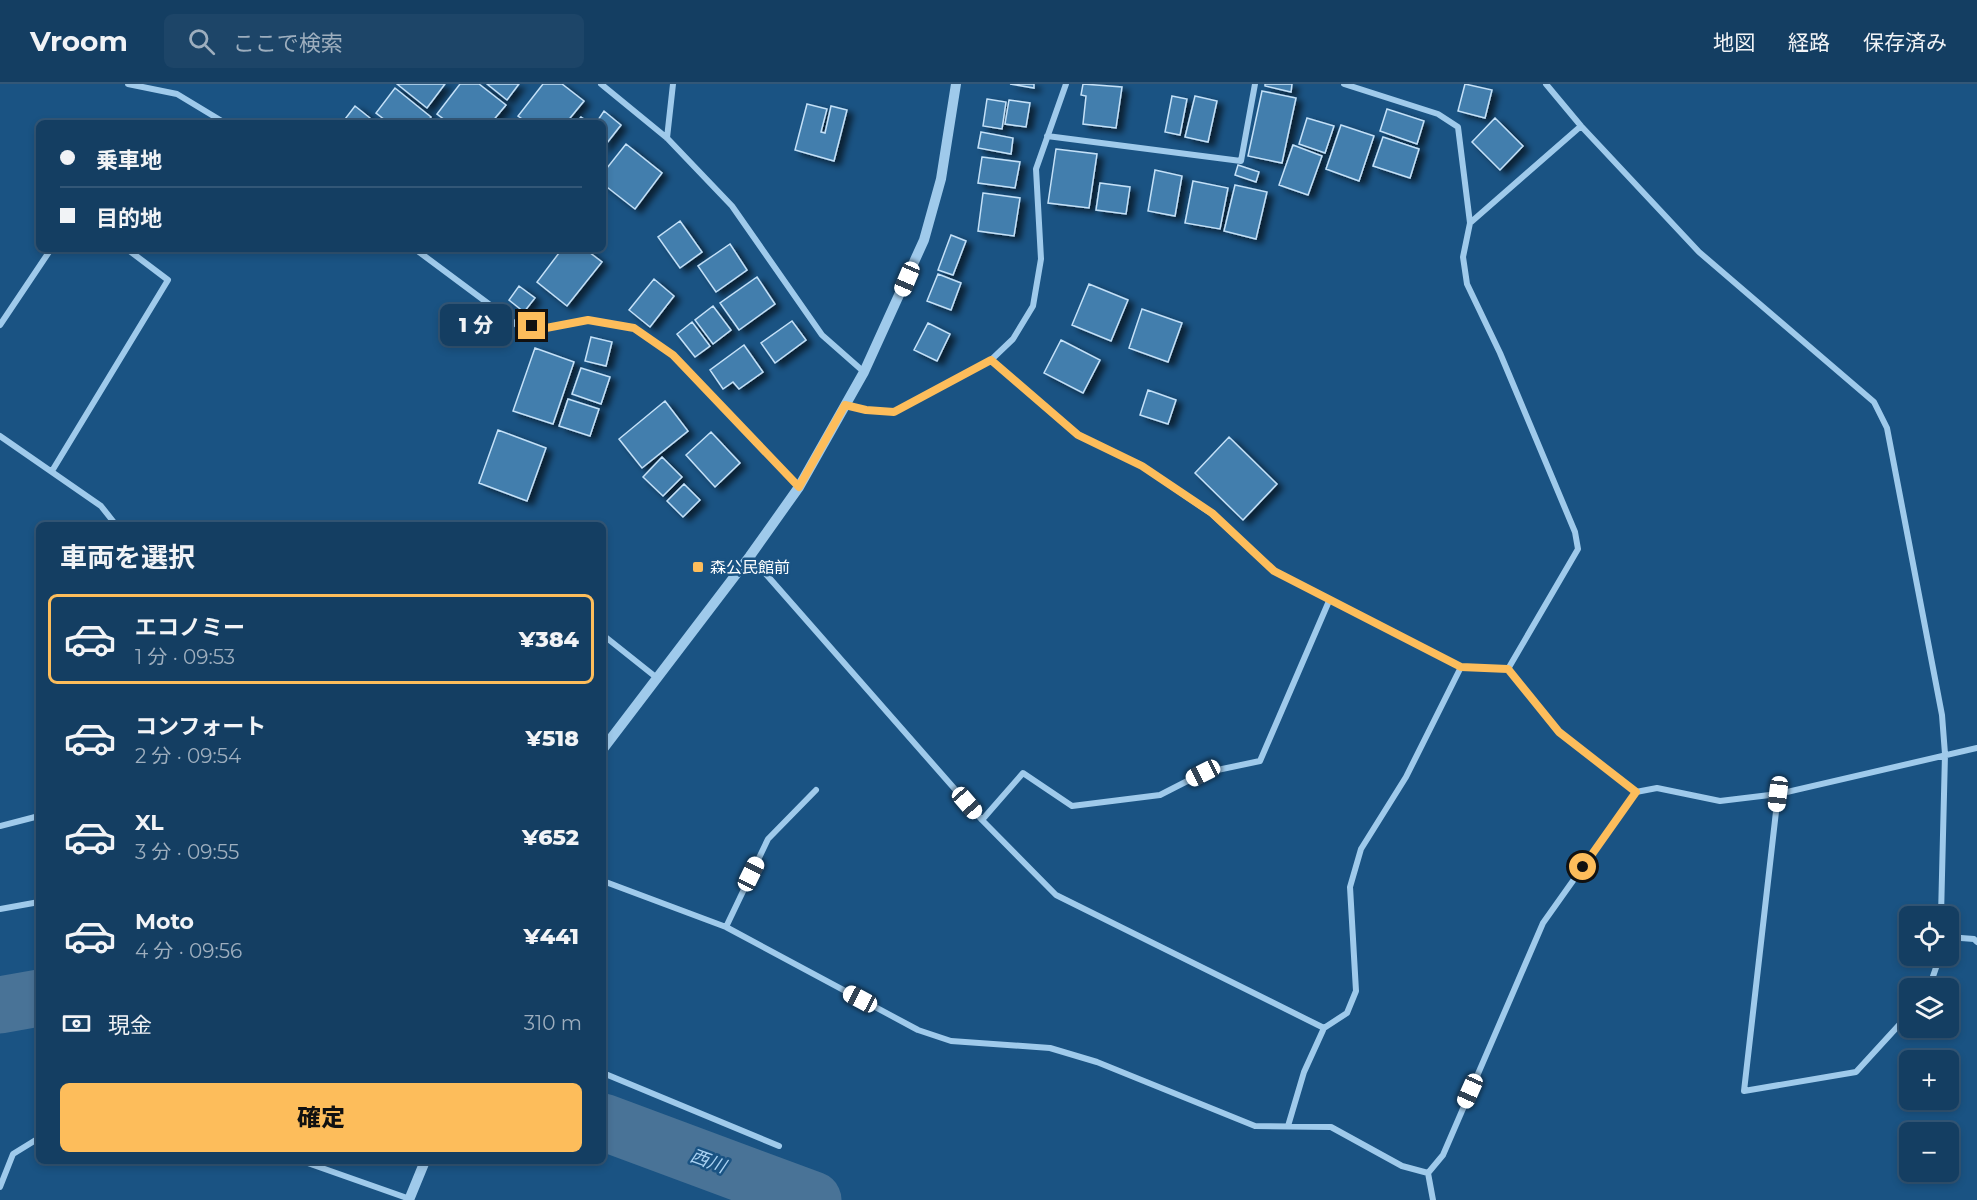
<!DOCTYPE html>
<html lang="ja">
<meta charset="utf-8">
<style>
body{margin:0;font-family:Montserrat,"Noto Sans JP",sans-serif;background:#1d4568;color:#f1f3f6;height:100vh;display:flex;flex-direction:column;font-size:22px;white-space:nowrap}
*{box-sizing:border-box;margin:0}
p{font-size:20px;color:#9daebe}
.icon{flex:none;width:33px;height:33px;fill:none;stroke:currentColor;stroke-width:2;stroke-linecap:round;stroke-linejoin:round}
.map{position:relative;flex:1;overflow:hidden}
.sheet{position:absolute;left:36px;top:438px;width:570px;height:642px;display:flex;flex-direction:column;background:#143e62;border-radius:9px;box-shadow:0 3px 9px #0003,0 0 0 2px #335777}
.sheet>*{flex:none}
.banner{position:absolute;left:36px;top:36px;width:570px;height:132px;border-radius:9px;box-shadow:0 3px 9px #0003,0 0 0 2px #335777;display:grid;align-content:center;height:132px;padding:0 24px;background:#143e62}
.buttons{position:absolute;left:1899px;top:822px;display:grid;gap:12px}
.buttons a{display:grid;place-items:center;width:60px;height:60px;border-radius:9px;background:#143e62;box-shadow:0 3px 9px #0003,0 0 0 2px #335777;font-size:30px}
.end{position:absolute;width:27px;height:27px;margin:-14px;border:8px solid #fdbd5b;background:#111;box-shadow:0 0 0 3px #111}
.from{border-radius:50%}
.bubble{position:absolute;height:42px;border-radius:9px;background:#143e62;box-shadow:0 3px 9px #0003,0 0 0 2px #335777;font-size:20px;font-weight:800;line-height:42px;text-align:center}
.car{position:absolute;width:18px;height:36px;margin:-18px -9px;border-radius:8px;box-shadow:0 0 4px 2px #0007;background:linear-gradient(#fff 24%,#345 0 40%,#fff 0 76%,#345 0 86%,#fff 0)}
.banner b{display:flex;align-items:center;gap:21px;height:57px;font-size:22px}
.banner b+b{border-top:2px solid #335777}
.banner i{width:15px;height:15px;background:#f1f3f6}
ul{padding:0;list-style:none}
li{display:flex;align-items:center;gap:18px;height:90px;margin:0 12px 9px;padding:0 12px;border:3px solid transparent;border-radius:9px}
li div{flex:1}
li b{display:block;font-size:22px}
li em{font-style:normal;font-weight:800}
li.current{border-color:#fdbd5b}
li>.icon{width:54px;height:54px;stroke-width:1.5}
h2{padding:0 24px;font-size:27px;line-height:72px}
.pay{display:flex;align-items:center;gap:15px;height:66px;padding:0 24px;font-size:22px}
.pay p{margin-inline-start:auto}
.action{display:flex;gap:12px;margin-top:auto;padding:12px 24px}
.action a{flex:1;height:69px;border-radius:9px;background:#fdbd5b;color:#111;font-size:24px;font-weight:800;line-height:69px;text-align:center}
header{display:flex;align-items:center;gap:36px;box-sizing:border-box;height:84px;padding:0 30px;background:#143e62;border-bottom:2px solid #335777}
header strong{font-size:28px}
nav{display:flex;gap:33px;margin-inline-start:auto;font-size:21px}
.search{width:420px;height:54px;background:#1d4568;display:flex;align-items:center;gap:15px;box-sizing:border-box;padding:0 21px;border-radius:9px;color:#9daebe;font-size:22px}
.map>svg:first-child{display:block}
</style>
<header>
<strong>Vroom</strong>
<div class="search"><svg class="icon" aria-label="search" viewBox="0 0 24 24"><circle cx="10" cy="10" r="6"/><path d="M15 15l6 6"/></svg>ここで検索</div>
<nav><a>地図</a><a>経路</a><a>保存済み</a></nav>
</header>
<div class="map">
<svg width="1977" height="1116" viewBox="0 0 1977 1116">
<defs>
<filter id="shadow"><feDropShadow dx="6" dy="4" stdDeviation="3" flood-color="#0009"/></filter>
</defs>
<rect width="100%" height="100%" fill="#1a5383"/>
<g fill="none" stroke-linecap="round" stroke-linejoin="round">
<path stroke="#497397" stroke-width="57" d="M0 921 39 914
M603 1038 813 1116"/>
</g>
<path fill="#437ead" stroke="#c4e1f8" stroke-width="1.5" filter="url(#shadow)" d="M397 0H445L427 24Z
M460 0H479L506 21 491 39H449L437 30Z
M487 0H519L507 16Z
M543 0H562L584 17 566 39H528L518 32Z
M1010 0H1034V4Z
M1083 0 1122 3 1116 44 1083 40 1086 12 1081 11Z
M1265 0H1292L1291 8 1265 2Z
M1465 0 1492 6 1485 34 1458 27Z
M395 4 431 33 426 39H389L376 29Z
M1262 7 1296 14 1282 79 1248 72Z
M1172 12 1187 15 1180 51 1165 48Z
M1195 12 1217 17 1208 58 1185 53Z
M987 15 1006 18 1002 45 983 42Z
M1009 16 1030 19 1026 43 1005 40Z
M807 20 827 25 821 48 825 49 831 22 847 26 834 77 795 66Z
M355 22 370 34 366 39H342Z
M1387 25 1424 37 1417 60 1380 47Z
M604 27 621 41 603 64V39H596Z
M581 33 590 39H576Z
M1307 34 1334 42 1325 69 1299 60Z
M1495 34 1523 62 1500 86 1472 58Z
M1341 41 1374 52 1359 97 1326 85Z
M981 48 1013 54 1011 70 978 64Z
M1383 53 1419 65 1410 94 1373 82Z
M626 60 662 89 635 125 603 100V89Z
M1293 61 1322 72 1308 111 1279 101Z
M1056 65 1097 70 1089 124 1048 119Z
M982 73 1020 78 1015 104 978 99Z
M1238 81 1259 88 1256 98 1235 91Z
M1155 86 1182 92 1175 132 1148 127Z
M1193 97 1228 104 1220 145 1185 139Z
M1100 99 1130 103 1126 130 1096 126Z
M1235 101 1267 108 1256 155 1224 147Z
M983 109 1020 114 1014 152 978 147Z
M680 137 702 168 680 184 658 153Z
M951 151 966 157 953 191 938 186Z
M730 160 747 186 716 208 698 182Z
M562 165H585L602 178 567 222 537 198Z
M938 190 961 199 951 226 927 217Z
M757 193 775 220 739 246 720 219Z
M654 195 674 212 650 243 629 226Z
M1089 200 1128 216 1111 257 1072 241Z
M519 202 535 214 524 228 509 216Z
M713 222 731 246 713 260 695 236Z
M1142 225 1182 239 1168 278 1129 264Z
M792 237 806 256 775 279 761 259Z
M692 238 710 262 695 273 677 250Z
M928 239 950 250 937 277 914 266Z
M591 253 612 258 606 282 585 277Z
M1061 256 1100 276 1083 309 1044 289Z
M744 261 763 288 739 305 733 298 723 305 710 286Z
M535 264 574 278 553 340 513 327Z
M581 284 610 293 601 320 572 310Z
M1148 306 1176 316 1168 340 1140 331Z
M568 315 599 325 590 352 559 342Z
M665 317 688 347 642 384 619 355Z
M498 346 546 364 527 417 479 399Z
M711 348 740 379 715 403 686 371Z
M1229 353 1277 400 1243 436 1195 389Z
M662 373 682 393 663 412 643 393Z
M684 400 700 416 683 433 667 417Z"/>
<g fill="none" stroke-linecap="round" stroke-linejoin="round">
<path stroke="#9fcaeb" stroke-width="6" d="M128 0 177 10 225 39
M601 0 667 54 732 122 822 251 864 288
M1344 0 1438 30 1458 43 1470 139 1581 42
M1546 0 1581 42 1699 168 1874 318 1887 344 1942 631 1945 670 1941 832
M1047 52 1241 77 1255 0
M667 54 673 0
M415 165 517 241 546 244 588 236 634 244 673 271 799 403
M0 241 51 165
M991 276 1078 351 1142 382 1212 430 1274 487 1461 583 1508 585 1578 465 1575 448 1500 269 1467 200 1463 173 1470 139
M845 321 865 326 894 328 991 276 1013 255 1033 222 1041 175 1036 85 1066 0
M0 352 101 422 116 441
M52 387 168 196 127 165
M750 472 982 736 1056 811 1324 944
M603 551 657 594
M1508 585 1559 648 1636 708
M1778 710 1744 1007 1856 988 1910 929
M982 736 1023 689 1072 722 1160 711 1203 689 1260 677 1329 517
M0 742 39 732
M603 797 726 843 918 946 951 957 1050 964 1097 978 1255 1042 1331 1043 1402 1082 1428 1089 1443 1071 1543 839 1636 708 1657 704 1720 717 1778 710 1977 664
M0 825 39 818
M726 843 768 755 816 706
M1948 853 1974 855 1977 858
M1929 904 1940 872
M603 989 779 1062
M1288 1042 1304 988 1324 944 1347 929 1356 907 1350 803 1361 765 1406 693 1461 583
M302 1077 410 1115
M1428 1089 1433 1116
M0 1103 13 1070 39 1054"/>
<path stroke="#9fcaeb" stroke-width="10" d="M603 665 750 472 799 403 864 288 924 156 941 95 956 0
M409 1116 425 1077"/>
</g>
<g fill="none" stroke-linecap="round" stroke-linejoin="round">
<path stroke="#fdbd5b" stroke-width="8" d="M532 242 546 244 588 236 634 244 673 271 799 403 845 321 866 326 894 328 991 276 1078 351 1142 382 1212 429 1274 487 1461 583 1508 585 1559 648 1636 708 1583 783"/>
</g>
<rect fill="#fdbd5b" stroke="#1a5383" stroke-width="2" x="692" y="477" width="12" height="12" rx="3"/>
<g text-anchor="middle" stroke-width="5" stroke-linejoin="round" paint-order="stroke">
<g font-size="16" fill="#fff" stroke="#1a5383" text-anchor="start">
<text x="710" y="489">森公民館前</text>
</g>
<g font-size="18" font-style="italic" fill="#abd3f3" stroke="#1a5383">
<text transform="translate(708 1077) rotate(20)" y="6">西川</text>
</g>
</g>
</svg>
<div class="buttons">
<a><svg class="icon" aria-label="locate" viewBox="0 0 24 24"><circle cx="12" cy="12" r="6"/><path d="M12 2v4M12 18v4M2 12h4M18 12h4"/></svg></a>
<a><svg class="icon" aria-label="layers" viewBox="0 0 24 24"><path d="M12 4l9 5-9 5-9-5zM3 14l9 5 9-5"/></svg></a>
<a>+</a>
<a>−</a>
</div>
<i class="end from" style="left:1583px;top:783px"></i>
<i class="end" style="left:532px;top:242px"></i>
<div class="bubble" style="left:440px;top:220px;width:72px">1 分</div>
<i class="car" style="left:907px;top:195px;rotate:203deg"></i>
<i class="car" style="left:1203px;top:689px;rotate:243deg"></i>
<i class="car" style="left:1778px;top:710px;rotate:187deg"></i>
<i class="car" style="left:967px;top:719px;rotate:139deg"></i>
<i class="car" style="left:751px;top:790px;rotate:26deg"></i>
<i class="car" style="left:860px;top:915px;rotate:298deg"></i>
<i class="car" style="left:1470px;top:1007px;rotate:204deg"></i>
<div class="banner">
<b><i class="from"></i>乗車地</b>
<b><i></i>目的地</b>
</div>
<section class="sheet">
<h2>車両を選択</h2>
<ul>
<li class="current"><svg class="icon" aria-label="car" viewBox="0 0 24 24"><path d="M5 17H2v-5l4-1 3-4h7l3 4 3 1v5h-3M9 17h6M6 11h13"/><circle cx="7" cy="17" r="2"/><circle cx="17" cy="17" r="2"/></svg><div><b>エコノミー</b><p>1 分 · 09:53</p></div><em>¥384</em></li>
<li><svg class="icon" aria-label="car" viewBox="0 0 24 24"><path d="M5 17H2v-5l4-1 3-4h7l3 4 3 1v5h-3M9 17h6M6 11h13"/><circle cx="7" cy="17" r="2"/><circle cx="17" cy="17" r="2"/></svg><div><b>コンフォート</b><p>2 分 · 09:54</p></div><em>¥518</em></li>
<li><svg class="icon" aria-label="car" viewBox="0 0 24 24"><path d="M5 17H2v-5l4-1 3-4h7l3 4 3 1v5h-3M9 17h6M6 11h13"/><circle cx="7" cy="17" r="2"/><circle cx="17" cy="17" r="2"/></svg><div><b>XL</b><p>3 分 · 09:55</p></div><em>¥652</em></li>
<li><svg class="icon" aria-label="car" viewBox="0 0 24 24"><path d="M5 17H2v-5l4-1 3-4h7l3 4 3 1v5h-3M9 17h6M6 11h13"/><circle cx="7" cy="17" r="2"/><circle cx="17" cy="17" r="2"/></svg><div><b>Moto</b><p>4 分 · 09:56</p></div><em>¥441</em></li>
</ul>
<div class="pay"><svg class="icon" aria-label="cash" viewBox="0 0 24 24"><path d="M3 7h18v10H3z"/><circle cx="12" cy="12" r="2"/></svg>現金<p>310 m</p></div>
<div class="action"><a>確定</a></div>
</section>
</div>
